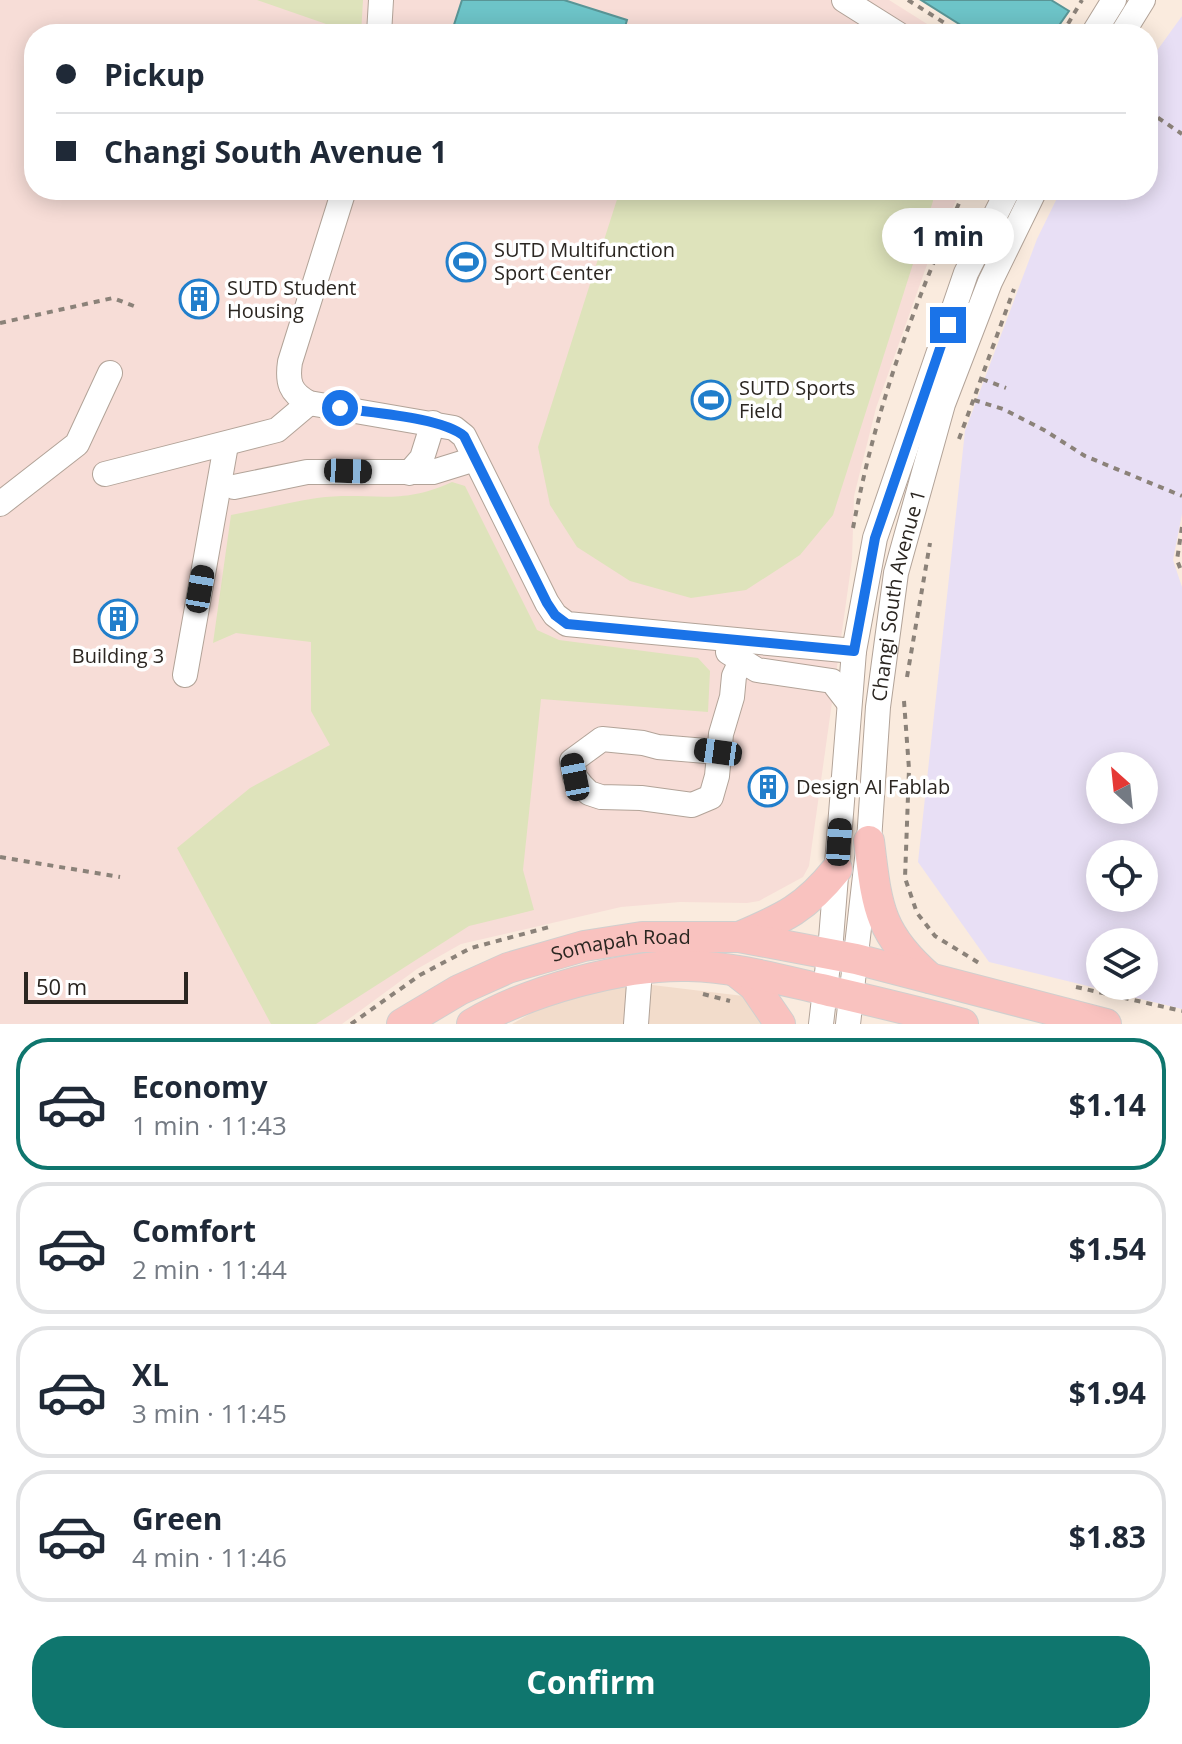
<!DOCTYPE html>
<meta charset="utf-8">
<style>
body{margin:0;font-family:"Open Sans",sans-serif;background:#f6f6f7;color:#1f2937;height:100vh;display:flex;flex-direction:column;font-size:30px;white-space:nowrap}
*{box-sizing:border-box;margin:0}
p{font-size:26px;color:#747a83}
.icon{flex:none;width:44px;height:44px;fill:none;stroke:currentColor;stroke-width:2;stroke-linecap:round;stroke-linejoin:round}
.map{position:relative;height:1024px;overflow:hidden}
.details{display:flex;flex-direction:column;background:#fff;flex:1}
.details>*{flex:none}
.guide{position:absolute;left:24px;top:24px;width:1134px;height:176px;border-radius:32px;box-shadow:0 4px 20px #0003;display:grid;align-content:center;height:176px;padding:0 32px;background:#fff}
.needle{width:52px;rotate:333deg}
.controls{position:absolute;left:1086px;top:752px;display:grid;gap:16px}
.controls a{display:grid;place-items:center;width:72px;height:72px;border-radius:50%;background:#fff;box-shadow:0 4px 20px #0003;font-size:40px}
.scale{position:absolute;left:24px;bottom:20px;width:164px;box-sizing:border-box;padding-left:8px;border:4px solid #2b2621;border-top:0;font-size:22px;line-height:28px;white-space:nowrap;color:#2b2621;-webkit-text-stroke:6px #fff;paint-order:stroke}
.end{position:absolute;width:36px;height:36px;margin:-18px;border:10px solid #1a73e8;background:#fff;box-shadow:0 0 0 4px #fff}
.from{border-radius:50%}
.bubble{position:absolute;height:56px;border-radius:28px;background:#fff;box-shadow:0 4px 20px #0003;font-size:26px;font-weight:700;line-height:56px;text-align:center}
.car{position:absolute;width:24px;height:48px;margin:-24px -12px;border-radius:10px;box-shadow:0 0 6px 2px #0007;background:linear-gradient(#222 24%,#8ab4d8 0 40%,#222 0 76%,#8ab4d8 0 86%,#222 0)}
.guide b{display:flex;align-items:center;gap:28px;height:76px;font-size:30px}
.guide b+b{border-top:2px solid #e0e1e3}
.guide i{width:20px;height:20px;background:#1f2937}
ul{padding:14px 0 0;list-style:none}
li{display:flex;align-items:center;gap:24px;height:132px;margin:0 16px 12px;padding:0 16px;border:4px solid #e0e1e3;border-radius:32px}
li div{flex:1}
li b{display:block;font-size:30px}
li em{font-style:normal;font-weight:700}
li.selected{border-color:#0f766e}
li>.icon{width:72px;height:72px;stroke-width:1.5}
.cta{display:flex;gap:16px;margin-top:auto;padding:16px 32px}
.cta a{flex:1;height:92px;border-radius:32px;background:#0f766e;color:#fff;font-size:32px;font-weight:700;line-height:92px;text-align:center}
.map>svg:first-child{display:block}
</style>
<div class="map">
<svg width="1182" height="1024" viewBox="0 0 1182 1024">
<rect width="100%" height="100%" fill="#faebde"/>
<path fill="#f2dccb" d="M594 978 760 998 766 1024H512Z"/>
<path fill="#e8dff5" fill-rule="evenodd" d="M1182 16V514L1173 560 1182 587V1009L989 962 918 862 965 431 1037 239 1061 190H1148V63ZM1100 766H1144V810H1100ZM1100 854H1144V898H1100ZM1100 942H1144V986H1100Z"/>
<path fill="#f7ddd7" d="M0 0H889L943 34H34V190H961L929 259 876 408 854 496 852 560 809 866 803 877 759 901 747 903 680 902 621 907 461 944 417 969 342 1024H0Z"/>
<path fill="#dee3bb" d="M257 0H363L361 34H355Z
M779 25 831 32 834 34H742Z
M620 190H932L933 201 833 515 800 555 746 590 691 598 630 581 577 547 550 505 538 447Z
M452 482 465 486 537 630 559 640 698 658 710 671 708 712 541 699 523 870 534 910 469 926 316 1024H271L177 848 250 788 330 745 311 711V642L236 633 213 643 231 515C260 510 289 502 317 498 370 491 398 507 452 482Z"/>
<path fill="#6dc4c8" stroke="#599596" stroke-width="2" d="M462 0H564L627 20 623 34H451Z
M921 0H1051L1069 11 1053 34H975Z"/>
<g fill="none" stroke-linecap="round" stroke-linejoin="round">
<g stroke="#b2a398" stroke-width="26">
<g id="minor">
<path d="M844 0 898 34"/>
<path d="M379 34 381 0"/>
<path d="M1093 34 1114 0"/>
<path d="M1122 34 1143 0"/>
<path d="M344 190 290 362C287 382 290 393 309 403L454 428 464 436 547 603 555 615 567 624 854 651"/>
<path d="M409 473 422 458 433 423"/>
<path d="M105 474 277 430 309 403"/>
<path d="M234 487 307 472H433L475 459"/>
<path d="M0 504 77 444 110 373"/>
<path d="M728 652 757 670 832 681 849 703"/>
<path d="M185 675 226 445"/>
<path d="M718 752 658 747 643 743 602 739 572 761 575 777 582 786 589 793 601 797 641 798 692 805 711 797 717 776 721 734 732 697 734 676 741 661"/>
<path d="M636 1024 640 970"/>
<path d="M821 1024 831 939 854 651 875 538 966 273 1008 190"/>
<path id="s1" d="M848 1024 869 841 878 707 896 573 943 404 990 282 1035 190"/>
</g>
</g>
<g stroke="#d0cfce" stroke-width="32">
<g id="major">
<path d="M869 841C877 906 878 933 930 978"/>
<path d="M739 937C784 918 806 908 837 869"/>
<path d="M735 971 754 986 780 1024"/>
<path id="s2" d="M402 1024 459 990 508 968 584 946 642 937H739L856 959 1106 1024"/>
<path d="M472 1024C528 991 624 964 689 966 734 967 777 979 821 989 868 1000 916 1011 963 1024"/>
</g>
</g>
<path stroke="#8b8279" stroke-width="4" stroke-dasharray="6 6" stroke-linecap="butt" d="M908 0 962 34
M1062 34 1082 0
M1148 111 1182 134
M0 323 113 298 139 308
M982 379 1006 388
M974 400 1003 409 1044 430 1085 456 1182 496
M959 439 1014 289
M1182 527 1177 560 1182 573
M853 528C876 406 914 303 965 190
M907 677 930 543
M904 701 909 769 905 878 917 913 935 936 979 963
M0 857 120 877
M1076 987 1182 1011
M703 994 730 1001
M351 1024 420 975 471 948 553 926"/>
<use href="#minor" stroke="#fff" stroke-width="24"/>
<use href="#major" stroke="#f9c2bf" stroke-width="30"/>
</g>
<g fill="none" stroke-linecap="round" stroke-linejoin="round">
<path stroke="#1a73e8" stroke-width="10" d="M340 408C371 413 441 417 464 436L547 603 555 615 567 624 854 651 875 538 948 325"/>
</g>
<defs>
<g id="stadium-ring" transform="scale(2)"><circle r="9.5" fill="#fff" stroke="#217ecb" stroke-width="1.5"/><path d="M0-5a6.5 5 0 1 0 0 10a6.5 5 0 1 0 0-10ZM-3.5-1.8h7v3.6h-7Z" fill="#217ecb"/></g>
<g id="building-ring" transform="scale(2)"><circle r="9.5" fill="#fff" stroke="#217ecb" stroke-width="1.5"/><path d="M-4-6H4V6H1V3H-1V6H-4ZM-2.5-4.3h1.7v1.8h-1.7ZM.8-4.3h1.7v1.8H.8ZM-2.5-1h1.7V.8h-1.7ZM.8-1h1.7V.8H.8Z" fill="#217ecb"/></g>
</defs>
<g fill-rule="evenodd">
<use href="#stadium-ring" x="466" y="262"/>
<use href="#building-ring" x="199" y="299"/>
<use href="#stadium-ring" x="711" y="400"/>
<use href="#building-ring" x="118" y="619"/>
<use href="#building-ring" x="768" y="787"/>
</g>
<g text-anchor="middle" stroke-width="7" stroke-linejoin="round" paint-order="stroke">
<g font-size="20" fill="#2b2621" stroke="#fff" text-anchor="start">
<text x="494" y="257">SUTD Multifunction<tspan x="494" dy="23">Sport Center</tspan></text>
<text x="227" y="295">SUTD Student<tspan x="227" dy="23">Housing</tspan></text>
<text x="739" y="395">SUTD Sports<tspan x="739" dy="23">Field</tspan></text>
<text x="118" y="663" text-anchor="middle">Building 3</text>
<text x="796" y="794">Design AI Fablab</text>
</g>
<g font-size="20" fill="#2b2621" stroke="#fff">
<text dy="7" stroke="none"><textPath href="#s1" startOffset="432">Changi South Avenue 1</textPath></text>
<text dy="7" stroke="none"><textPath href="#s2" startOffset="236">Somapah Road</textPath></text>
</g>
</g>
</svg>
<div class="controls">
<a><svg class="needle" viewBox="-14 -14 28 28"><path d="M0-13l5 13h-10z" fill="#e53935"/><path d="M0 13l5-13h-10z" fill="#747a83"/></svg></a>
<a><svg class="icon" aria-label="locate" viewBox="0 0 24 24"><circle cx="12" cy="12" r="6"/><path d="M12 2v4M12 18v4M2 12h4M18 12h4"/></svg></a>
<a><svg class="icon" aria-label="layers" viewBox="0 0 24 24"><path d="M12 4l9 5-9 5-9-5zM3 14l9 5 9-5"/></svg></a>
</div>
<div class="scale">50 m</div>
<i class="end from" style="left:340px;top:408px"></i>
<i class="end" style="left:948px;top:325px"></i>
<div class="bubble" style="left:882px;top:208px;width:132px">1 min</div>
<i class="car" style="left:348px;top:471px;rotate:92deg"></i>
<i class="car" style="left:200px;top:589px;rotate:10deg"></i>
<i class="car" style="left:718px;top:752px;rotate:278deg"></i>
<i class="car" style="left:575px;top:777px;rotate:349deg"></i>
<i class="car" style="left:839px;top:842px;rotate:4deg"></i>
<div class="guide">
<b><i class="from"></i>Pickup</b>
<b><i></i>Changi South Avenue 1</b>
</div>
</div>
<section class="details">
<ul>
<li class="selected"><svg class="icon" aria-label="car" viewBox="0 0 24 24"><path d="M5 17H2v-5l4-1 3-4h7l3 4 3 1v5h-3M9 17h6M6 11h13"/><circle cx="7" cy="17" r="2"/><circle cx="17" cy="17" r="2"/></svg><div><b>Economy</b><p>1 min · 11:43</p></div><em>$1.14</em></li>
<li><svg class="icon" aria-label="car" viewBox="0 0 24 24"><path d="M5 17H2v-5l4-1 3-4h7l3 4 3 1v5h-3M9 17h6M6 11h13"/><circle cx="7" cy="17" r="2"/><circle cx="17" cy="17" r="2"/></svg><div><b>Comfort</b><p>2 min · 11:44</p></div><em>$1.54</em></li>
<li><svg class="icon" aria-label="car" viewBox="0 0 24 24"><path d="M5 17H2v-5l4-1 3-4h7l3 4 3 1v5h-3M9 17h6M6 11h13"/><circle cx="7" cy="17" r="2"/><circle cx="17" cy="17" r="2"/></svg><div><b>XL</b><p>3 min · 11:45</p></div><em>$1.94</em></li>
<li><svg class="icon" aria-label="car" viewBox="0 0 24 24"><path d="M5 17H2v-5l4-1 3-4h7l3 4 3 1v5h-3M9 17h6M6 11h13"/><circle cx="7" cy="17" r="2"/><circle cx="17" cy="17" r="2"/></svg><div><b>Green</b><p>4 min · 11:46</p></div><em>$1.83</em></li>
</ul>
<div class="cta"><a>Confirm</a></div>
</section>
